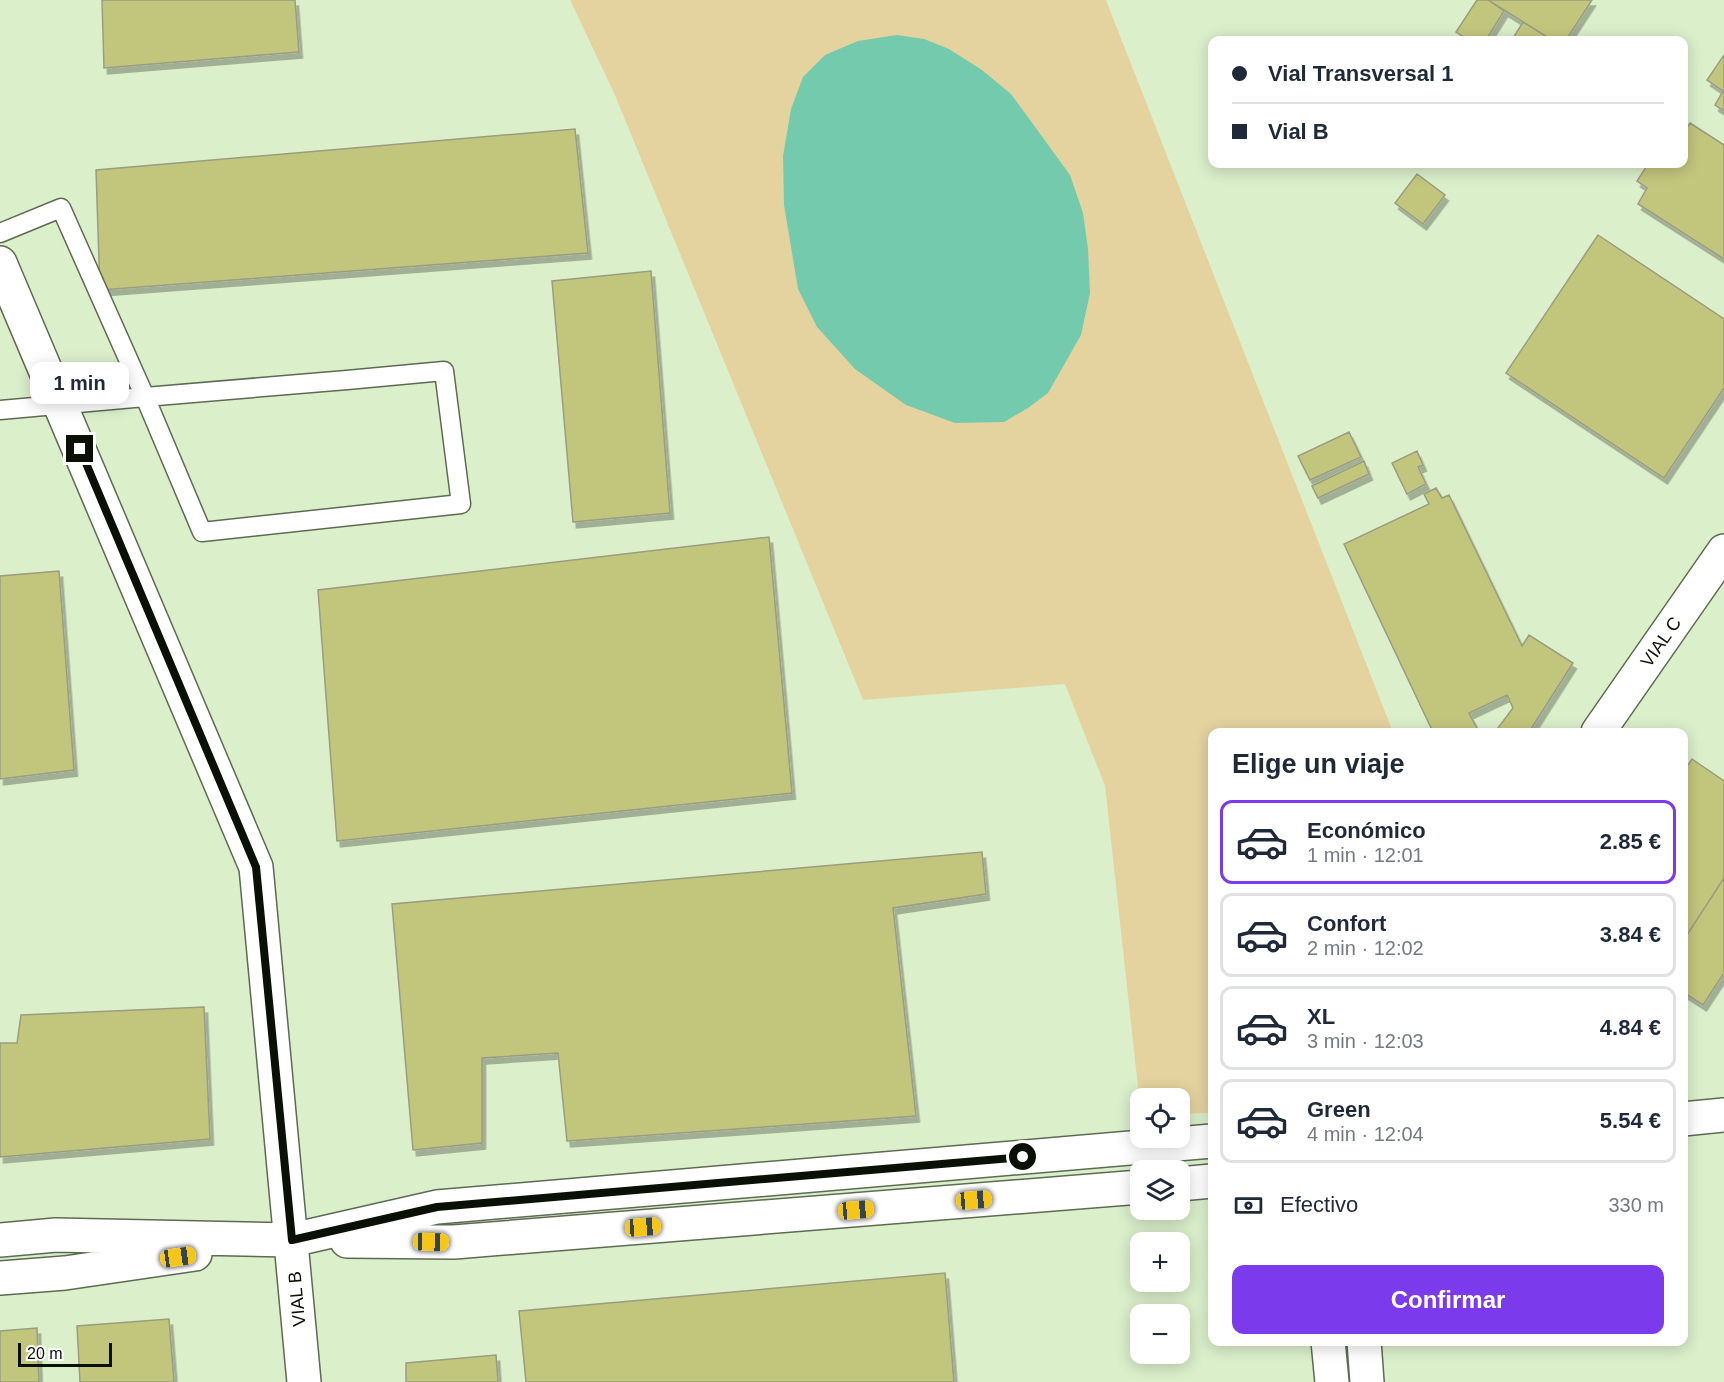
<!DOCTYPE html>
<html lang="es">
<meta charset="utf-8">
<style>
body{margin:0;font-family:Helvetica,sans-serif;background:#f6f6f7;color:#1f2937;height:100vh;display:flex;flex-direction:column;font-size:22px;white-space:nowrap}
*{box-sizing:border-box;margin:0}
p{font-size:20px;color:#747a83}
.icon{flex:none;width:33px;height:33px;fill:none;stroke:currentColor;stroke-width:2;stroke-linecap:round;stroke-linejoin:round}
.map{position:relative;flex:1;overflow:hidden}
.side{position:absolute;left:1208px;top:728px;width:480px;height:618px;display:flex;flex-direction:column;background:#fff;border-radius:12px;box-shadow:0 3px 15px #0003}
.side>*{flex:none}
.guide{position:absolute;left:1208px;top:36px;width:480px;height:132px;border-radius:12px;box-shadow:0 3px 15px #0003;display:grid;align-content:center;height:132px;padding:0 24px;background:#fff}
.fabs{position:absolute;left:1130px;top:1088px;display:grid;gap:12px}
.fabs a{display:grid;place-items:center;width:60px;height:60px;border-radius:12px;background:#fff;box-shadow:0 3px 15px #0003;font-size:30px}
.scale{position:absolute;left:18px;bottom:15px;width:94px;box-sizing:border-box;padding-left:6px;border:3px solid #0b1007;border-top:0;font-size:16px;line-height:21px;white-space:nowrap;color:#0b1007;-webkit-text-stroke:4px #fff;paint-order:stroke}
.end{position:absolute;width:27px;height:27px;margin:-14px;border:8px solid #0b1007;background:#fff;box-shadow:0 0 0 3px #fff}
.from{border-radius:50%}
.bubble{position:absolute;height:42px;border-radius:12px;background:#fff;box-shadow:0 3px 15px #0003;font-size:20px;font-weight:700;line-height:42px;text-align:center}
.car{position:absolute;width:18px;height:36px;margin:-18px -9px;border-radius:8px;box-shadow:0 0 4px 2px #0007;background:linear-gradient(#f5c518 24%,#345 0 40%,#f5c518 0 76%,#345 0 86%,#f5c518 0)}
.guide b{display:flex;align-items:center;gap:21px;height:57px;font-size:22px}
.guide b+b{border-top:2px solid #e0e1e3}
.guide i{width:15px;height:15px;background:#1f2937}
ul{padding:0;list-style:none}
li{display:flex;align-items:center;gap:18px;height:84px;margin:0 12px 9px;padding:0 12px;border:3px solid #e0e1e3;border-radius:12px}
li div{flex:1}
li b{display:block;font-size:22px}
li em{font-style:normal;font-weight:700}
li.selected{border-color:#7c3aed}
li>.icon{width:54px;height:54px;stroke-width:1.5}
h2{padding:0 24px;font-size:27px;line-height:72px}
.pay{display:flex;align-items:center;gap:15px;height:66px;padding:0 24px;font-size:22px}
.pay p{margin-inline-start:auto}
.cta{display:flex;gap:12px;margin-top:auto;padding:12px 24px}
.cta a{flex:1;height:69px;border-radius:12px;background:#7c3aed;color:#fff;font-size:24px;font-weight:700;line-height:69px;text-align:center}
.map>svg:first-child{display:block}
</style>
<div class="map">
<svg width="1724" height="1382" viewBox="0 0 1724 1382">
<defs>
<filter id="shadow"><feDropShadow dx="3.5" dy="6" stdDeviation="0" flood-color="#0004"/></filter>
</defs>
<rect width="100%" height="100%" fill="#e5f5d9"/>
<path fill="#dbefcb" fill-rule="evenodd" d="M0 0H570L614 93 863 700 1065 683 1105 786 1140 1106V1137H1179V1114L1212 1113V1341H1683V732H1393L1106 0H1724V1382H0ZM1212 40H1683V164H1212ZM1140 1170H1179V1209H1140ZM1140 1242H1179V1281H1140ZM1140 1314H1179V1353H1140Z"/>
<path fill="#e4d39f" d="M570 0H1106L1393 732H1212V1113L1179 1114V1098H1140V1106L1105 786 1065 684 863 700 614 93Z"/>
<path fill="#74caad" d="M897 35 924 39 949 49 982 70 1011 94 1070 175 1083 213 1088 249 1090 293 1081 335 1048 393 1028 408 1004 422 955 423 906 405 855 369 817 327 798 289 784 205 783 156 791 109 803 77 825 55 858 41Z"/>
<path fill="#c2c67d" stroke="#9a9d80" stroke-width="1.5" filter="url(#shadow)" d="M102 0H295L299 52 104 68Z
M1477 0H1488L1504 11 1486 40H1468L1456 32Z
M1488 0H1592L1566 40H1552Z
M1523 22 1552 40H1516L1513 38Z
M1724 55V111L1715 105 1723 91 1707 80Z
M1690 123 1724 145V259L1638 204 1647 188 1637 181 1648 164H1683V134Z
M575 129 588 253 100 290 96 170Z
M1417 174 1445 195 1423 224 1395 203Z
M1598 235 1724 319V388L1664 478 1506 373Z
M651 271 670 513 573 522 552 281Z
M1349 432 1361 457 1310 480 1298 456Z
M1417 451 1423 465 1418 467 1426 484 1407 494 1392 463Z
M1364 461 1369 474 1318 498 1312 486Z
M1436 488 1442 498 1449 495 1522 646 1529 635 1573 663 1529 732H1495L1513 708 1507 695 1469 713 1479 732H1433L1344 544 1429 504 1424 494Z
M769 537 792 793 337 841 318 590Z
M59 571 74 770 0 779V576Z
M1692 759 1724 781V878L1683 941V772Z
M982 852 986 894 893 908 916 1116 567 1141 558 1053 482 1058V1143L413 1150 392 904Z
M1724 878V973L1703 1005 1683 992V941Z
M204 1007 210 1139 0 1157V1043H17L21 1015Z
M945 1273 954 1382H526L519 1311Z
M169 1319 174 1382H80L77 1326Z
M37 1328 39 1382H0V1331Z
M496 1355 498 1382H406V1363Z"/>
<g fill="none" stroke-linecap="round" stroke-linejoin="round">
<g stroke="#5d6b52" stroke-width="21">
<path id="service" d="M0 233 61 208 145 397 202 532 461 504 444 371 347 380 145 397 0 410"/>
</g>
<g stroke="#5d6b52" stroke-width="36">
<path id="minor" d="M0 263 256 867 304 1382
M1598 732 1724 551
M1683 1119 1724 1115
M1179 1184 1212 1181
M0 1240 56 1235 292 1240 437 1207 1212 1141
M347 1241 454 1242 1140 1187
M0 1278 65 1273 195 1254
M1328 1341 1332 1382
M1364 1341 1367 1382"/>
</g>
<use href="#service" stroke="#fff" stroke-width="18"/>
<use href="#minor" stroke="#fff" stroke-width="33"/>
</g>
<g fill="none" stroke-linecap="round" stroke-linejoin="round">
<path stroke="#0b1007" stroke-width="8" d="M80 449 256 867 292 1240 437 1207 1023 1157"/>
</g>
<g text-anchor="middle" stroke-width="4.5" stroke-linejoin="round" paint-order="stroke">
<g font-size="18" fill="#0b1007" stroke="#fff">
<text transform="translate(1661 642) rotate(-55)" y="6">VIAL C</text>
<text transform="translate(297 1299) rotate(-95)" y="6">VIAL B</text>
</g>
</g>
</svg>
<div class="fabs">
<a><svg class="icon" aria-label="locate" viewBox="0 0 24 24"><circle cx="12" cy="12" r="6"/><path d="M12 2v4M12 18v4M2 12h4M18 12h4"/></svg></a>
<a><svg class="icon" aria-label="layers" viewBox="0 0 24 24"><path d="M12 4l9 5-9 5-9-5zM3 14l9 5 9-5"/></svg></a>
<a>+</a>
<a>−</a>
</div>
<div class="scale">20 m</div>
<i class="end from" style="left:1023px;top:1157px"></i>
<i class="end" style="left:80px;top:449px"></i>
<div class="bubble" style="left:30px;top:362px;width:99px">1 min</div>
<i class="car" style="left:974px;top:1200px;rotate:85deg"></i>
<i class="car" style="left:856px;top:1210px;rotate:85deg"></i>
<i class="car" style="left:643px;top:1227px;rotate:86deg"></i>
<i class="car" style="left:431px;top:1242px;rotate:91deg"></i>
<i class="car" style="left:178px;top:1257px;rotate:82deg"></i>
<div class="guide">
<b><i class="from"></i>Vial Transversal 1</b>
<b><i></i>Vial B</b>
</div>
<section class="side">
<h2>Elige un viaje</h2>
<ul>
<li class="selected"><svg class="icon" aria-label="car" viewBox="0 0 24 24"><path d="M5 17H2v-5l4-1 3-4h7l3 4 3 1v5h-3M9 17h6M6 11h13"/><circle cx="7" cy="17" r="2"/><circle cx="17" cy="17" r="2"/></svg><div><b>Económico</b><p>1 min · 12:01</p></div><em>2.85 €</em></li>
<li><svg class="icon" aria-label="car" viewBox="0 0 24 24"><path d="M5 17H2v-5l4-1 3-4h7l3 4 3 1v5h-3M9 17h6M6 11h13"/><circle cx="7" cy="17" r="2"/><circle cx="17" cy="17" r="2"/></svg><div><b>Confort</b><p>2 min · 12:02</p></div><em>3.84 €</em></li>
<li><svg class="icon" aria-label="car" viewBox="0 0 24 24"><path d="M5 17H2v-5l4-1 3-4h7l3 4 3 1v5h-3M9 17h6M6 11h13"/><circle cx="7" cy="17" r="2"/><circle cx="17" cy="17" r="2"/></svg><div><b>XL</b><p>3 min · 12:03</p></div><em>4.84 €</em></li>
<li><svg class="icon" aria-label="car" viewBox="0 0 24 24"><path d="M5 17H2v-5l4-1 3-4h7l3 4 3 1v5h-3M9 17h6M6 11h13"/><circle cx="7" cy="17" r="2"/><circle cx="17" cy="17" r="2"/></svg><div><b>Green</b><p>4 min · 12:04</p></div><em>5.54 €</em></li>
</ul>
<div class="pay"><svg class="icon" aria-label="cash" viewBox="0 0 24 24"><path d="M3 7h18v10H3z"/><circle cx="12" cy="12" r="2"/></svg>Efectivo<p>330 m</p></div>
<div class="cta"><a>Confirmar</a></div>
</section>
</div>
